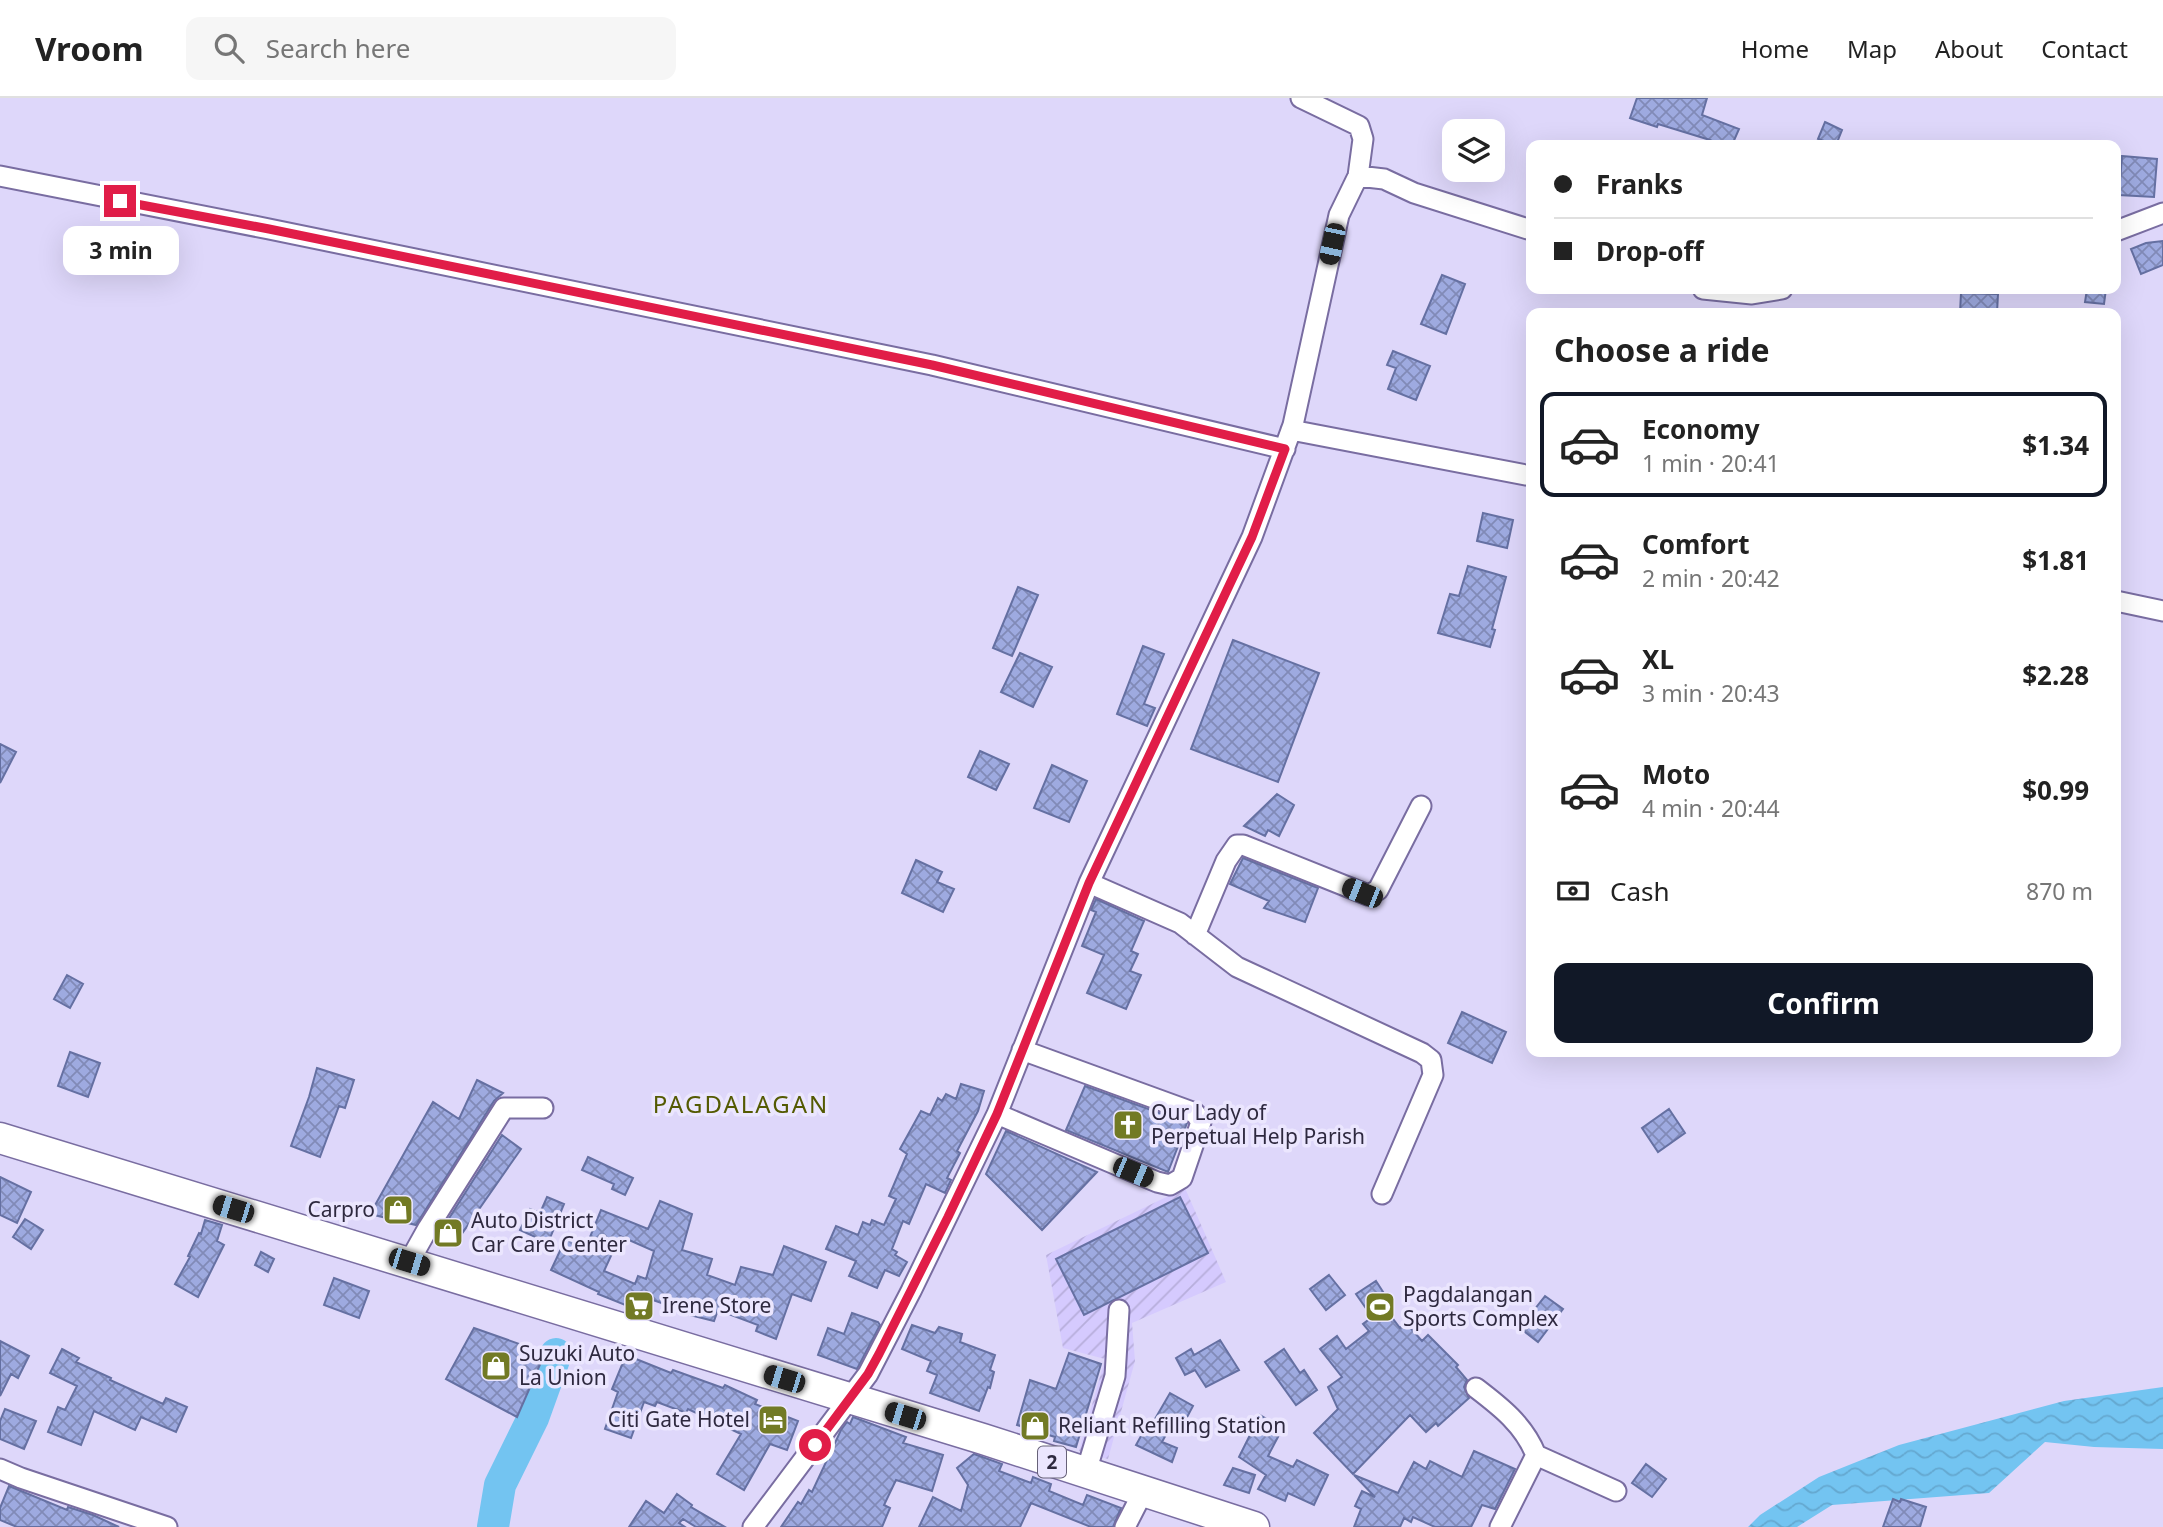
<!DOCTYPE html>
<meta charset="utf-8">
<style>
body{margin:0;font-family:"Noto Sans",sans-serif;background:#f6f6f6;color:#222;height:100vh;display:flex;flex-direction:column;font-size:26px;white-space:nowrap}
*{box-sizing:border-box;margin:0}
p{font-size:23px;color:#767676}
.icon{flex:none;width:38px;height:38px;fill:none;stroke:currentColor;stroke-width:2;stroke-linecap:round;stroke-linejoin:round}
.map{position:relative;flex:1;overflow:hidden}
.side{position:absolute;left:1526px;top:210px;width:595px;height:749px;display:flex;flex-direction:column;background:#fff;border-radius:14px;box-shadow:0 7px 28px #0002}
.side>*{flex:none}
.guide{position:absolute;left:1526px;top:42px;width:595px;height:154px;border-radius:14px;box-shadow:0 7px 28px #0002;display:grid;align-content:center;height:154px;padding:0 28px;background:#fff}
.tools{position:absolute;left:1442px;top:21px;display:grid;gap:14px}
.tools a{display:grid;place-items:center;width:63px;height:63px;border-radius:14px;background:#fff;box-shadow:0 7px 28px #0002;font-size:35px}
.end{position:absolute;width:32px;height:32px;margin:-16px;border:9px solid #e11d48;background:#fff;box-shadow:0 0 0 4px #fff}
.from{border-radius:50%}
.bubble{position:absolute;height:49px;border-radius:14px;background:#fff;box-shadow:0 7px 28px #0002;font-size:23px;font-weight:700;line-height:49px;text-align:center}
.car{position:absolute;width:21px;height:42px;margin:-21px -10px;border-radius:9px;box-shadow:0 0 5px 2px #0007;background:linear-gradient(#222 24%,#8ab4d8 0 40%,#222 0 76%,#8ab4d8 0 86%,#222 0)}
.guide b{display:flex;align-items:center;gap:24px;height:66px;font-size:26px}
.guide b+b{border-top:2px solid #e0e0e0}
.guide i{width:18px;height:18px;background:#222}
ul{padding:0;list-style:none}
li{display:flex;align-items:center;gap:21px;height:105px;margin:0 14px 10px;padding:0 14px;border:4px solid transparent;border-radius:14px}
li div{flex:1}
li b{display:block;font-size:26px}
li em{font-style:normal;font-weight:700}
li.selected{border-color:#111827}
li>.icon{width:63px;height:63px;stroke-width:1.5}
h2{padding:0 28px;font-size:32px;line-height:84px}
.pay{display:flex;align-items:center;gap:18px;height:77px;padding:0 28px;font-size:26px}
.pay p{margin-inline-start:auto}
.button{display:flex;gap:14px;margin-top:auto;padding:14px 28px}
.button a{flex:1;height:80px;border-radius:14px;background:#111827;color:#fff;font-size:28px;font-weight:700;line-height:80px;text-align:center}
header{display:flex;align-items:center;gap:42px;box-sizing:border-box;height:98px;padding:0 35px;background:#fff;border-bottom:2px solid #e0e0e0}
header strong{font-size:33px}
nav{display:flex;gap:38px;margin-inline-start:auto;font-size:24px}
.search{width:490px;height:63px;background:#f6f6f6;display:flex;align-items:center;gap:18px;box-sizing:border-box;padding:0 24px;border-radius:14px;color:#767676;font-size:26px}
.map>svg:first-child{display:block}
</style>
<header>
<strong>Vroom</strong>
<div class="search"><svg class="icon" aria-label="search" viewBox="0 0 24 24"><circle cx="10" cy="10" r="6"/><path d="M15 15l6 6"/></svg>Search here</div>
<nav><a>Home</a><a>Map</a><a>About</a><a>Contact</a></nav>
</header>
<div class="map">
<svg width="2163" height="1429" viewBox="0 0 2163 1429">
<defs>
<pattern id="industrial-furrows" width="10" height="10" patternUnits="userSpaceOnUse" patternTransform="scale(1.75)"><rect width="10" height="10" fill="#d5cafe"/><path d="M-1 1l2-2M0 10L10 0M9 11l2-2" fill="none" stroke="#b7aedb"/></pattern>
<pattern id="water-waves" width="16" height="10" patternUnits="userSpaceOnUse" patternTransform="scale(1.75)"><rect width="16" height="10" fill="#73c4f1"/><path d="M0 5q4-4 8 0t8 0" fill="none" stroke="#64a8d0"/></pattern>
<pattern id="building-cross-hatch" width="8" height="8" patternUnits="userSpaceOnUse" patternTransform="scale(1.75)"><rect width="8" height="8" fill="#9eaae0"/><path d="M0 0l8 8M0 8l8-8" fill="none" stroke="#818ab7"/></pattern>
</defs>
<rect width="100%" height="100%" fill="#ded7fa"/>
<path fill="url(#industrial-furrows)" d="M1185 1090 1226 1184 1132 1225 1135 1263 1108 1361 1079 1353 1105 1261 1063 1250 1046 1157Z"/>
<path fill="url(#water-waves)" d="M2163 1289V1351L2094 1349 2045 1344 1989 1395 1832 1407 1797 1429H1748L1760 1417 1819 1379 1899 1347 2064 1303Z"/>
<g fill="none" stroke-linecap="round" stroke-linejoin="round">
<path stroke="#73c4f1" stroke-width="32" d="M493 1429 500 1387 533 1320 556 1256"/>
</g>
<path fill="url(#building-cross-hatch)" stroke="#6570a2" stroke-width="2" fill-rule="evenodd" d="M1637 0H1707L1702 17 1739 31 1732 47H1720L1710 42 1658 26 1657 29 1630 20Z
M1825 24 1842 32 1836 47 1818 41Z
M2122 58 2157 61 2154 99 2119 97Z
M2163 143V167L2141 176 2131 151 2146 145Z
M1442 177 1465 186 1446 236 1421 226Z
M2087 191H2106L2104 206 2085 204Z
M1961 195 1998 196 1997 215H1960Z
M1393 253 1430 268 1416 302 1388 291 1396 270 1387 267Z
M1483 415 1513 422 1507 450 1477 443Z
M1468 468 1506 479 1492 531 1495 532 1490 549 1438 535 1450 496 1459 498Z
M1018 489 1038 497 1012 558 993 550Z
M1233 542 1319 575 1278 684 1191 651Z
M1143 548 1164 556 1144 606 1155 610 1147 628 1117 616Z
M1020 555 1052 569 1033 609 1001 594Z
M0 646 16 654 0 685Z
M980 653 1009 666 996 692 968 679Z
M1052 667 1087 683 1069 724 1034 710Z
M1277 696 1294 707 1279 738 1268 732 1265 738 1244 728Z
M1243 760 1318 790 1305 824 1264 810 1269 803 1230 786Z
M916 762 942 774 937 784 954 791 943 814 902 795Z
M1096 801 1144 823 1131 853 1138 856 1130 873 1141 877 1126 911 1087 895 1104 857 1082 848 1096 814 1091 812Z
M67 877 83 886 70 910 54 901Z
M1462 914 1506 934 1492 965 1448 945Z
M70 954 100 965 88 999 58 988Z
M317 970 354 982 345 1010 339 1008 320 1059 291 1048 309 999Z
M477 982 503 995 494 1003 416 1127 370 1116 433 1004 459 1021Z
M961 986 984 993 978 1013 957 1053 960 1055 947 1080 951 1082 945 1095 926 1086 909 1126 903 1123 892 1151 897 1154 895 1157 907 1164 899 1178 885 1172 877 1190 849 1178 856 1163 826 1151 836 1128 858 1137 863 1124 870 1127 872 1122 884 1127 896 1101 889 1098 907 1056 900 1051 921 1013 930 1017 938 1000 942 1003 946 996 956 1001Z
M1085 988 1187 1025 1168 1074 1066 1032Z
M1669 1011 1685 1035 1658 1054 1642 1030Z
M1006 1033 1097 1074 1042 1132 986 1076Z
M502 1037 521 1051 454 1147 439 1136Z
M588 1059 633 1080 625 1097 612 1091 614 1086 582 1072Z
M0 1079 31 1094 17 1125 0 1117Z
M547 1099 564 1106 548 1145 520 1132 530 1111 540 1115Z
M1180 1099 1208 1155 1084 1217 1056 1161Z
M660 1103 692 1116 682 1152 712 1161 707 1177 735 1187 741 1169 773 1177 784 1148 826 1164 811 1203 792 1196 776 1241 756 1233 758 1227 718 1212 714 1223 678 1214 679 1211 650 1201 645 1215 598 1196 599 1194 551 1172 566 1140 586 1149 601 1112 648 1131ZM620 1138 654 1153 646 1181 638 1178 635 1186 604 1173Z
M25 1121 43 1132 31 1151 13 1139Z
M205 1122 222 1127 217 1143 224 1147 198 1199 175 1186 190 1159 188 1158 199 1135 201 1136Z
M261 1154 274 1161 268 1174 255 1167Z
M1329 1177 1345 1197 1326 1212 1310 1191Z
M334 1180 369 1193 359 1220 324 1207Z
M1376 1183 1387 1200 1381 1205 1400 1230 1406 1225 1422 1243 1428 1237 1458 1267 1456 1269 1467 1282 1464 1289 1469 1300 1438 1328 1436 1325 1426 1334 1410 1317 1353 1376 1314 1335 1338 1311 1328 1289 1342 1279 1320 1251 1337 1238 1346 1251 1369 1233 1363 1226 1372 1219 1356 1196Z
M1545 1198 1563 1211 1538 1244 1520 1230Z
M852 1215 878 1224 880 1227 857 1271 818 1257 828 1230 844 1236Z
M912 1227 935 1235 939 1229 962 1236 960 1244 995 1257 990 1272 994 1274 990 1290 988 1289 979 1313 930 1295 937 1277 927 1273 931 1263 902 1251Z
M474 1230 545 1255 517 1319 446 1281Z
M1220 1242 1239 1272 1206 1289 1195 1272 1185 1277 1176 1260 1191 1251 1194 1257Z
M0 1243 29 1258 18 1280 11 1276 0 1298Z
M62 1251 79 1260 76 1264 111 1280 110 1282 163 1306 166 1300 187 1309 176 1334 141 1319 135 1332 94 1313 81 1347 48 1334 58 1309 65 1312 77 1288 50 1275Z
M1284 1251 1300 1275 1304 1272 1317 1292 1296 1307 1265 1264Z
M1069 1255 1101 1266 1076 1349 1054 1343 1055 1339 1017 1327 1030 1282 1056 1291Z
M626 1257 671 1275 673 1272 723 1290 725 1287 757 1302 755 1306 798 1323 787 1352 770 1346 744 1392 717 1376 741 1336 688 1311 686 1315 657 1304 655 1308 644 1304 631 1340 605 1331 618 1294 612 1291Z
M1170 1295 1193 1308 1185 1323 1176 1318 1162 1344 1177 1350 1172 1364 1136 1347 1145 1331 1148 1333Z
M5 1311 36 1323 24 1351 0 1341V1323Z
M1260 1317 1277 1327 1272 1336 1278 1339 1268 1358 1293 1369 1297 1362 1328 1377 1314 1407 1288 1395 1285 1403 1258 1391 1266 1377 1239 1359Z
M853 1319 906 1339 903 1345 943 1357 932 1393 896 1382 884 1407 890 1410 882 1429H781L798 1404 801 1406 809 1392 812 1394 841 1332 847 1324 850 1326Z
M1474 1353 1515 1371 1495 1411 1482 1407 1471 1429H1435L1413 1419 1411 1424 1404 1420 1400 1429H1354L1361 1411 1355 1408 1362 1393 1375 1399 1354 1377 1398 1395 1414 1364 1426 1371 1430 1363 1462 1379Z
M974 1356 1002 1366 999 1373 1031 1385 1033 1379 1051 1386 1049 1393 1083 1407 1087 1397 1121 1410 1113 1429H1091L1031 1405 1020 1429H919L933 1399 961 1413 968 1387 957 1370Z
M1646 1366 1666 1381 1652 1399 1632 1385Z
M1233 1370 1255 1377 1249 1395 1224 1387Z
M9 1388 67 1412 68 1409 93 1417 119 1429H17L0 1422V1410Z
M677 1396 692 1407 691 1409 725 1429H696L683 1421 679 1425 685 1429H629L646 1403 664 1415Z
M1893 1401 1900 1404 1901 1401 1926 1409 1920 1429H1883Z"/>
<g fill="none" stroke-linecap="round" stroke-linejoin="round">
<g stroke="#796da1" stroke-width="23">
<path id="minor" d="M0 78 269 131 932 267 1285 351
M1358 78 1384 81 1414 95 1531 132
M2116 133 2163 115
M1703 191 1752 196 1782 191
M1291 332 1531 378
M2116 503 2163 513
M1089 785 1180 825 1237 869 1422 955 1431 962 1433 977 1382 1096
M1195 837 1226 763 1237 747H1243L1368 797 1378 792 1421 708
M997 1016 1157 1084 1170 1087 1182 1080 1201 1024 1195 1015 1022 952
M409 1164 428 1130 504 1010H543
M1476 1290C1501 1309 1524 1327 1536 1357L1616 1393
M0 1371 21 1380 167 1429
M1086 1374 1115 1278 1119 1212
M753 1429 868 1276 911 1193 997 1016 1089 785 1252 439 1293 327 1339 117 1358 78 1363 41 1359 28 1301 0
M1125 1429 1144 1392
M1500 1429 1536 1357"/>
</g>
<g stroke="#796da1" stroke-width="33">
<path id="highway" d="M0 1040 983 1341 1254 1429"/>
</g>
<use href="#minor" stroke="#fff" stroke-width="19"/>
<use href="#highway" stroke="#fff" stroke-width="30"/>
</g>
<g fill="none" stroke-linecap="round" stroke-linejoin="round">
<path stroke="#e11d48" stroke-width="9" d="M120 103 269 131 932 267 1285 351 1252 439 1089 785 997 1016 948 1119 879 1256 868 1276 815 1347"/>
</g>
<defs>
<g id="church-square" transform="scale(1.575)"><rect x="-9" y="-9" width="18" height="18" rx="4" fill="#727a25" stroke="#ebe6fe"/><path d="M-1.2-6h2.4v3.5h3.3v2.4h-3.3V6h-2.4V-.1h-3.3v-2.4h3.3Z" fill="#fff"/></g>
<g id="shop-square" transform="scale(1.575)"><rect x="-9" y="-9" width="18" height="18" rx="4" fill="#727a25" stroke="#ebe6fe"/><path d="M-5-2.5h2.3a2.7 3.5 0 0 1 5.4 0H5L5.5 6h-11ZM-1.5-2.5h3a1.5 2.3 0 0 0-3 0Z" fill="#fff"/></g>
<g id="supermarket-square" transform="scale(1.575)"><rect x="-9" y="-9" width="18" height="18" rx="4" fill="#727a25" stroke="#ebe6fe"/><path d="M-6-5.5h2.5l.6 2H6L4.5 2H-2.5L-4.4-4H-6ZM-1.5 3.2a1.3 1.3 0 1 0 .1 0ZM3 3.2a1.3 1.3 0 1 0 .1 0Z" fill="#fff"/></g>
<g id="stadium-square" transform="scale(1.575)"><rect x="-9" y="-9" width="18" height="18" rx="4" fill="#727a25" stroke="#ebe6fe"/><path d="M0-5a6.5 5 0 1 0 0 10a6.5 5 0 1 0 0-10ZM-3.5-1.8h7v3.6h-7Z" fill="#fff"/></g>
<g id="hotel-square" transform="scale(1.575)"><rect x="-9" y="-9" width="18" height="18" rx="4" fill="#727a25" stroke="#ebe6fe"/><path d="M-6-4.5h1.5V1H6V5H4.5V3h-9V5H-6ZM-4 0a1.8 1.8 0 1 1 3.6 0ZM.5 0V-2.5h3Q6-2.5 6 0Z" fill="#fff"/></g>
</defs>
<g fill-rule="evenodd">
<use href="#church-square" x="1128" y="1027"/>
<use href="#shop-square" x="398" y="1112"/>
<use href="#shop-square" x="448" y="1135"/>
<use href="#supermarket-square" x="639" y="1208"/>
<use href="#stadium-square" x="1380" y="1209"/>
<use href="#shop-square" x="496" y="1268"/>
<use href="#hotel-square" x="773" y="1322"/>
<use href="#shop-square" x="1035" y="1328"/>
</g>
<g text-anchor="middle" stroke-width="7" stroke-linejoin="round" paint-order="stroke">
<rect fill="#ebe6fe" stroke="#676278" stroke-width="2" x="1038" y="1348.5" width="28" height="31" rx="5"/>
<g font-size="19" font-weight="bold" fill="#2e293f">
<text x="1052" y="1371">2</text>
</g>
<g font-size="21" fill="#2e293f" stroke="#ebe6fe" text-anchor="start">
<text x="1151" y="1022">Our Lady of<tspan x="1151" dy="24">Perpetual Help Parish</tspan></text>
<text x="375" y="1119" text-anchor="end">Carpro</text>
<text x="471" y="1130">Auto District<tspan x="471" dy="24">Car Care Center</tspan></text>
<text x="1403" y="1204">Pagdalangan<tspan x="1403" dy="24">Sports Complex</tspan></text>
<text x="662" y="1215">Irene Store</text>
<text x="519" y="1263">Suzuki Auto<tspan x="519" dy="24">La Union</tspan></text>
<text x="750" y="1329" text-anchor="end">Citi Gate Hotel</text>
<text x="1058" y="1335">Reliant Refilling Station</text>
</g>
<g font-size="24" letter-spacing="2" fill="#545a02" stroke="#ebe6fe">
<text x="741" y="1015">PAGDALAGAN</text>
</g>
</g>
</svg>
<div class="tools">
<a><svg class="icon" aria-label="layers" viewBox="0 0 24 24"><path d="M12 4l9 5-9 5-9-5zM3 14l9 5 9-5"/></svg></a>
</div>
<i class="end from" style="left:815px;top:1347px"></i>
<i class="end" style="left:120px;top:103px"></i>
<div class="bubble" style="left:63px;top:128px;width:116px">3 min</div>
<i class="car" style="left:1332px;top:146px;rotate:192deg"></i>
<i class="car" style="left:1362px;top:795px;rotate:292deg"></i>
<i class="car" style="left:1133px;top:1074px;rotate:113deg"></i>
<i class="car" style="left:233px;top:1111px;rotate:287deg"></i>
<i class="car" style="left:409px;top:1164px;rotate:107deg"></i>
<i class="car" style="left:784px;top:1281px;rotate:287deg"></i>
<i class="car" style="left:905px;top:1318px;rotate:287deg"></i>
<div class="guide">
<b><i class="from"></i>Franks</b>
<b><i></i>Drop-off</b>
</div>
<section class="side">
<h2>Choose a ride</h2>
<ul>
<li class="selected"><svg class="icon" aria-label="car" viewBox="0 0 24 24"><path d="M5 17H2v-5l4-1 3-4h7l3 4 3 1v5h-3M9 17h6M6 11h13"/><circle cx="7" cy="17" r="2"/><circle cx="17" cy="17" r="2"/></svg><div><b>Economy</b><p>1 min · 20:41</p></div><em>$1.34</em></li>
<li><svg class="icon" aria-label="car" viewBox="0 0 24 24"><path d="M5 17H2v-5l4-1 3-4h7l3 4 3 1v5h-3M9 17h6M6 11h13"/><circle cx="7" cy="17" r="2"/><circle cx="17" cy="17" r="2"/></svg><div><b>Comfort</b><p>2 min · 20:42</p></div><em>$1.81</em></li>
<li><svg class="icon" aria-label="car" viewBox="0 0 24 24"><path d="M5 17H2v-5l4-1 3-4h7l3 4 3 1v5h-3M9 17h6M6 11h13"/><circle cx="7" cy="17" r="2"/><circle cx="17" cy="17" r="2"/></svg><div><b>XL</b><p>3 min · 20:43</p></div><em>$2.28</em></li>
<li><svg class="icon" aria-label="car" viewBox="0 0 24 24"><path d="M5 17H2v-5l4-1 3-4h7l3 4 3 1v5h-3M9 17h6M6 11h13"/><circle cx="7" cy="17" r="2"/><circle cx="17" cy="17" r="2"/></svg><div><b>Moto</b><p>4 min · 20:44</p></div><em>$0.99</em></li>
</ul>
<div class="pay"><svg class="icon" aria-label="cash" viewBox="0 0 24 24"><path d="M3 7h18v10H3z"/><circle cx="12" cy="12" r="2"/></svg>Cash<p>870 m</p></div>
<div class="button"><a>Confirm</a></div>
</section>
</div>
